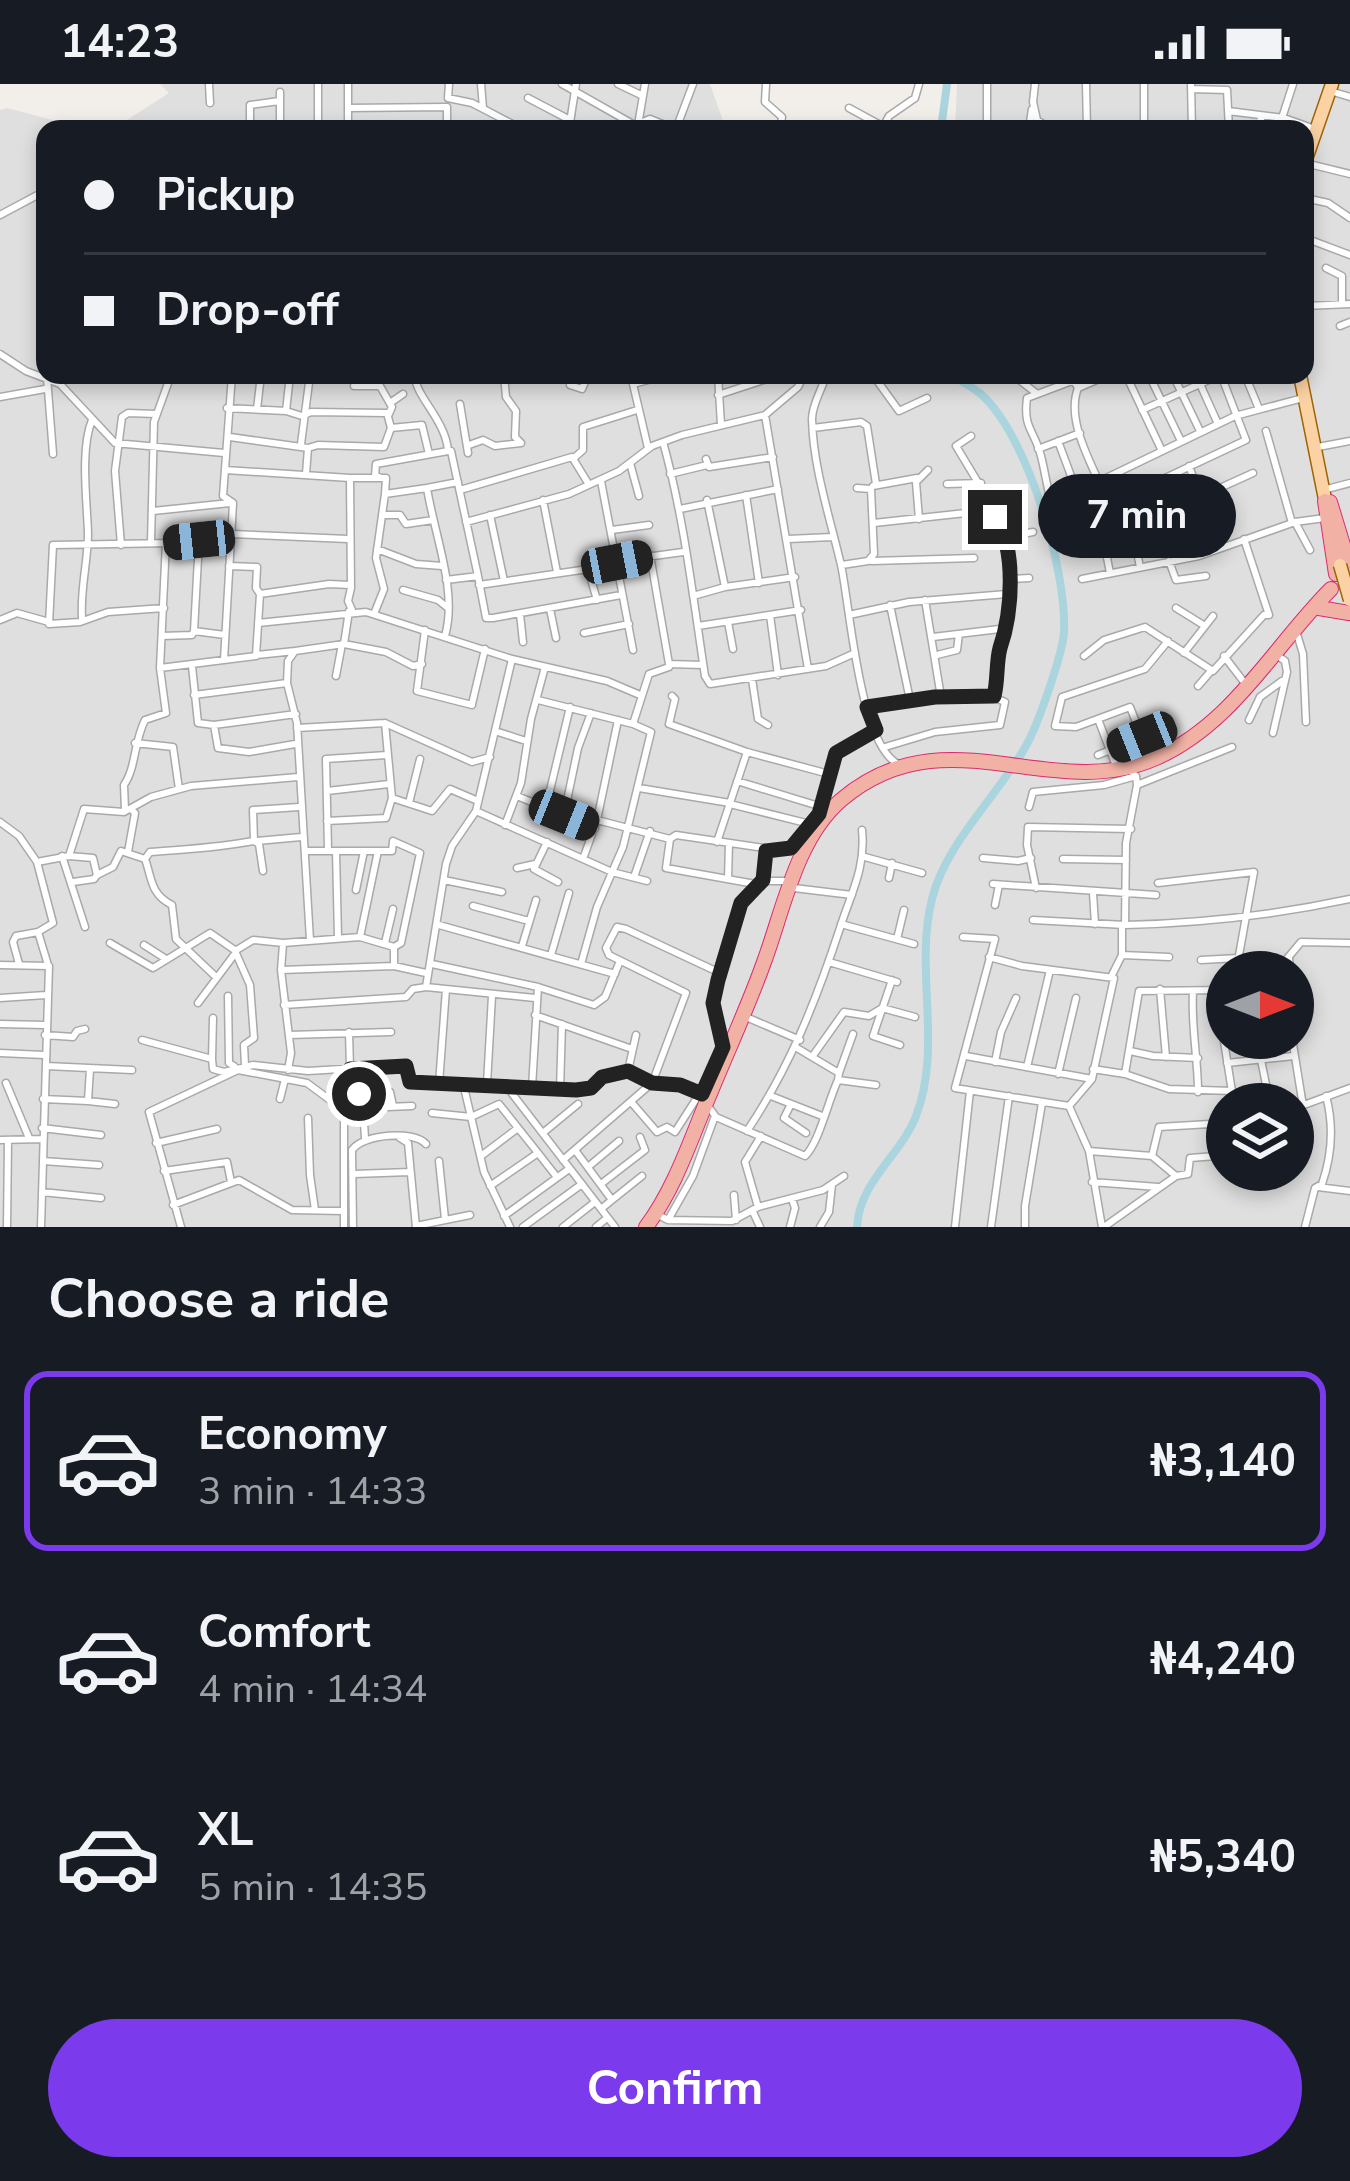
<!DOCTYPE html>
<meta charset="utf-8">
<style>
body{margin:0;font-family:"Nunito Sans",sans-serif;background:#20242c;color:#f1f3f6;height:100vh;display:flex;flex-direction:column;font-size:45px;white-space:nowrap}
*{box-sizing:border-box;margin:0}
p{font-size:39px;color:#9ea1a6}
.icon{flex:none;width:66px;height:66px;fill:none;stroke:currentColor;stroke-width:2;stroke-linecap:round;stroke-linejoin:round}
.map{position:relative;height:1143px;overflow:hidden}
.details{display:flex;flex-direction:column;background:#171b24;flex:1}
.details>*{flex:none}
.hud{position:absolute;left:36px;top:36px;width:1278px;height:264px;border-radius:24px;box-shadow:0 6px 18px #0003;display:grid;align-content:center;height:264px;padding:0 48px;background:#171b24}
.needle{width:78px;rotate:90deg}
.tools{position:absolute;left:1206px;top:867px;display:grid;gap:24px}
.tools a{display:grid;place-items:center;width:108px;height:108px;border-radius:50%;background:#171b24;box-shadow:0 6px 18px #0003;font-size:60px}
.end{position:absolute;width:54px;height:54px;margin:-27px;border:15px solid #222;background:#fff;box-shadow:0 0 0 6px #fff}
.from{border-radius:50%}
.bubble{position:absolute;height:84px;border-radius:42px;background:#171b24;box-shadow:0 6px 18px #0003;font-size:39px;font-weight:700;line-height:84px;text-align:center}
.car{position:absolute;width:36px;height:72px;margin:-36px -18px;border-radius:15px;box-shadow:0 0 9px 3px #0007;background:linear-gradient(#222 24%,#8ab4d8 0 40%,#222 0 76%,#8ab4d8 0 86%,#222 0)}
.hud b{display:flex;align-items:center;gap:42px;height:114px;font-size:45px}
.hud b+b{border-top:3px solid #363941}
.hud i{width:30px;height:30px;background:#f1f3f6}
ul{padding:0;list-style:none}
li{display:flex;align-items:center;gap:36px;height:180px;margin:0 24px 18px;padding:0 24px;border:6px solid transparent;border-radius:24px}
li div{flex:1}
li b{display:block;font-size:45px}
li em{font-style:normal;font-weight:700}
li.selected{border-color:#7c3aed}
li>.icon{width:108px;height:108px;stroke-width:1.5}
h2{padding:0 48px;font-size:54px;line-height:144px}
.action{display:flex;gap:24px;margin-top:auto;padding:24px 48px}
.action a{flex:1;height:138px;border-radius:72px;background:#7c3aed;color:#fff;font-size:48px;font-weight:700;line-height:138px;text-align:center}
.status{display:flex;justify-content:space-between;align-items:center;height:84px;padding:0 60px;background:#171b24;direction:ltr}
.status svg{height:33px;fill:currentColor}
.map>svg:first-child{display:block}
</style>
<div class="status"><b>14:23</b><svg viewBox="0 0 49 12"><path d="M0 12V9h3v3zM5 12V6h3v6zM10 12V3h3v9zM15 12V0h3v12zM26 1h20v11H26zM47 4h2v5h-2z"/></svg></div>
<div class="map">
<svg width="1350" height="1143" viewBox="0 0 1350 1143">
<rect width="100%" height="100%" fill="#f2eee9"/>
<path fill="#e0dfdf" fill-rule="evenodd" d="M160 0H710L724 40 722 45H113L169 9Z
M957 0H1350V1143H0V26L7 24 86 45H45V291H1305V45H955ZM1227 888H1293V954H1227ZM1227 1020H1293V1086H1227Z"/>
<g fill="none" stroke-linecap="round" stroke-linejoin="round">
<path stroke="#aad5df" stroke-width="3" d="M795 291H796"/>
<path stroke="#aad5df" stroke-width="8" d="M941 45 947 0
M857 1143C859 1098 901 1071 916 1032 943 962 914 886 932 815 946 758 999 711 1027 660 1038 640 1063 569 1064 548 1067 487 1028 353 982 311 973 303 961 297 951 291"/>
<g stroke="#a9a9a9" stroke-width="9">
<path id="minor" d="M209 0 210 19
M318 0V45
M348 0V45
M449 0 448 14 472 19 522 45
M481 0 483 24
M562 0 638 43
M618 0 643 12
M766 0 765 18 782 33 780 45
M987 0V45
M1035 0 1033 18 1037 36 1043 40
M1086 0 1087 45
M1191 0 1192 45
M1191 5 1227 6 1229 45
M1330 7 1350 13
M280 8V45
M528 14 570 36
M447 23V45
M348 24 447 23
M849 24 882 42
M1228 27 1284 34 1312 44
M1260 31 1263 45
M640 39 650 35 675 45
M569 40 581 45
M638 41 645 0
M250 45V21L279 17
M569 45 576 0
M676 45 693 0
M882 45 889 32 915 14 919 0
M1029 45 1032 25
M1144 45V0
M1274 45 1282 34 1293 0
M1305 79 1350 90
M1305 114 1328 119 1350 134
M0 131 45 107
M1305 154 1350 171
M1326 184 1342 192V220
M1305 222 1350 220
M1340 242 1350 238
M0 270 26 287 60 300 115 359 224 369
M718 291 721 341
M826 291C822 306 812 320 812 335 813 383 830 434 841 481 850 521 859 664 900 681
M873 291 899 327 927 314
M1013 291 1036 309
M1071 291 1078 304C1067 333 1086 369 1098 396
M1126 291 1162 367
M1149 291 1181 357
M1173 291 1200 347
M1196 291 1218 340
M1245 291 1259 325
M47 293 53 370
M1072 297 1027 314C1023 345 1034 345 1041 372 1046 392 1048 411 1055 431L1077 435
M570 301 582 305 588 291
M354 302H380L392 323 388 332
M1078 304 1108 291
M718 311 770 294
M0 313 45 305
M390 319 403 310
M460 320 468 369
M227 324 286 327 302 332 311 328 387 329 391 344 384 363 318 361 308 364 306 390
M257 325 261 291
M1142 326 1220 291
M286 327 290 291
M765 331 808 585
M391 344 422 341 429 370
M813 344 861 338 867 342 876 400
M1266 347 1292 439
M971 352 956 362 988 415 1019 418
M230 353 308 364
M1058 357 1077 408 1235 332 1303 314
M663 358C684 433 693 514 705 592L710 600 826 582 855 569
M301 360 310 291
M469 361 483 356 495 362 521 359 515 353 516 327 506 313 504 291
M1318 363 1350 357
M648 364 633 300 667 291
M1038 365 1080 349
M451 367 478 492
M574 374 583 366V343L637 326
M706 375 709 383 773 373
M630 379 639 412
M1189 382 1219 463
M225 386 350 394
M670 390 707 381
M379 393 375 392 376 380 448 367C446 336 414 311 415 291
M601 397 633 566
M1157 398 1189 474
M947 400 981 399
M873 402 917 394
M427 404 458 398
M1327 405 1350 399
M460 406 572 373 588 399
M746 411 759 499
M1200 413 1253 389
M1126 414 1140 483
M988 415 1007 453 1010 495 1007 510
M543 416 557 488
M707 416 725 503
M680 425 778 405
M153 427 230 419
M1098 428 1110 489
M383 431H400L406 440 433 436
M490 431 504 497
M919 435 916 398 928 386
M466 438 569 410 619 387 652 362 682 351 765 331 798 303 804 291
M1295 438 1310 466
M874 439 984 427 995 433
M612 446 649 441
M1082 448 1078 435 1246 356 1221 291
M1007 453 1033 448
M788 455 832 453
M199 456 194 547 225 551
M151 458 154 338 171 291
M121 461 115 387 122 333 128 329 156 330
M377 465 416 480 442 482
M650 471 669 580 703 581
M617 477 683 468
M872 477 974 474
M1169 477 1176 496 1206 492
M842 481 868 477 874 470 871 405 857 404
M1010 495 1029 494
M1082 495 1199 472 1295 438 1325 434
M446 496 478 492 486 534H493L621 511
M479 501 588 485 597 516
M403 506 438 516 448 524
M260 510 329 500 350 501
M693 512 725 503 795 493
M925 516 941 613
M890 521 910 616
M164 524 108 528 80 538 49 540 53 461 174 459 231 450 348 455
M1176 524 1205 542
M550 525 556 554
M352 526 348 517 351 504 350 394H386L385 410 427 404C434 450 458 507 445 552
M374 530 384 505 376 474 385 410
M520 530 523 558
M770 531 778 591
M849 531 909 518 1007 510 1009 541 1000 565 994 612
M82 534C80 505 88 478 88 449 87 417 80 365 92 336
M0 536 17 529 49 538
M728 538 733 565
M258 539 366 528 512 575 607 597 640 611
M698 542 801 526
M425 546 417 607 472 621
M584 549 629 540
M1297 550 1303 570 1306 638
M162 552 192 551 194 547
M933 553 1008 544
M344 560 386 568 413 582 422 580
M1184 569 1213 532
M257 571 295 567
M937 571 957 566 959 550
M1084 572 1104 556 1145 543 1213 587 1264 531H1269L1244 455
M1224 572 1247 602
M224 576 233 419 223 412 232 291
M192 582 198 639 214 641 218 664 249 668 295 660
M160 584 256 572 260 510 256 504 257 483 229 482
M336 592 342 560
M752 595 758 635 768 641
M1198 602 1211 587
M194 611 287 599
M672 612 675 615 669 640 747 668 829 690
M538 616 633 640 651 648 623 763 597 823 581 880
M472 620 485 565
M867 624C904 617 971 601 1005 618L1000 641 935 648 885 663
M1098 635 1116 682
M1249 636 1260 613 1282 597
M633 640 649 590 669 583
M214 641 296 630
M297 644 385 639 472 678 490 673
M495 647 526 657
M1273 649 1287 588 1285 577 1278 572
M135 659 173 663 179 705
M1098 671 1142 653
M1151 676 1130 623 1076 643 1055 642 1062 613 1145 585 1168 557
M1130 686 1136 692 1137 701 1126 759 1125 841C1201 839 1276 831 1350 815
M737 697 822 723
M1137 701 1232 663
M639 704 730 719
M327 707 389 700
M517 712 595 744
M392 714 432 727 450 705 478 717
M409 719 420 675
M730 720 810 740
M546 723 570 623
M1029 723 1033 708 1104 701 1136 692
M125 726 124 701C136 684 134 657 145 636L166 629 160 584 166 458
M476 727 612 788 647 797
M564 731 578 664 591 629
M597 736 670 755 676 751 784 767 819 730 836 669 876 646
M327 737 386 734 392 714 385 639
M0 738 19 752 37 778
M505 741 521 699 531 635 545 583
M670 755 666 784 755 800
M257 757 301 753
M547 758 534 785 558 798
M717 758 747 668
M328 766 326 675 387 671
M306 767H364L356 806
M336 767 338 854
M378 767H392L393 757 420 769 401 859 394 863V882
M128 768 135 729 131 725
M62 772 85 843
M69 772 93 774 97 791 113 783 121 767 145 775C152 794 150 810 172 821L176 855 216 893
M865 773 922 789
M983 774 1018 777 1031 774
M145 775 150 768C186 765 218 764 253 757
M583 775 597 736 618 636
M1063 775 1126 776
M517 784 535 780
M263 787 259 760 254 757 253 726 299 723
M634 793 650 747
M889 794 892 779
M728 795 729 759
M444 796 502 808
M763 796 766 767
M73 798 94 795 97 791
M1158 799 1254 788 1236 888
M993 800 1156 811
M794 804 852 811
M1036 804 1027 761 1028 743 1131 745
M1093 809 1095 840
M995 821 999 801
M473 822 529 837
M1033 836 1125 841
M841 840 914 860
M439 841 615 890
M38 848 48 881
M360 853 378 767H364
M963 853 995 855 955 1004 1069 1022
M897 855 904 826
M310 856 297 639 287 599 288 577 295 567 344 560 349 527
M110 859 153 884 210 849 236 867
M385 859 393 825
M283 860 281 886 291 969 288 986
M144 861 166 875
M522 862 536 816
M551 871 569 809
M1122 871 1169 873
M989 873 1022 882 1114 894 1092 995 1069 1022
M1289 874 1290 888
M1201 876 1239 874
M829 878 897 898
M1238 878 1286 876 1301 858 1350 859
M19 880 13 858 16 852 38 848 53 839 37 778 69 772 84 725 124 728 151 713 191 702 298 693
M432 880 538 903 594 921 605 913 620 877
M0 881 49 882 41 1143
M281 886 394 882 426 889
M1111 893 1122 871V841
M892 896 873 952 900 961
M426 903 446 780 452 762 476 727 512 575
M1160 905 1166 973
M1193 908C1191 943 1198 974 1198 1008
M228 912 229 979 234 982
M0 914 46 911
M198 919 234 871
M284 921 406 913 413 905 426 903 535 914
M1227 927 1223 951 1234 1020
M535 931 632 965
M746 933 800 956
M0 940 45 941
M349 948 350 985 359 1009 390 1008 393 1022
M45 951 73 953 77 947 85 945
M289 951 391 948
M1292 954 1303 1022
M142 956 212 975 213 985 224 988 253 981 308 987 406 981 410 998 576 1006 590 1005 599 994 625 987 652 999
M797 964 812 973 844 928 869 932 882 924 915 933
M722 966C725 948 715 938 713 920 711 894 740 815 759 797H792
M1130 967 1153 972 1198 974
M0 969 44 971
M966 972 1092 995
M812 973 839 989 838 996 876 1001
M212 975 213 934
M1261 976 1270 1020
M995 978 1001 948 1016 914
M1227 979 1294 972
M46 982 132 986
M245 982 244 961 254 954 250 901 235 867 253 856 283 859 360 853 394 863
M1027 983 1050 886
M1093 985 1125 990 1169 1005 1233 1007
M628 987 636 951
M839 989 853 950
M1058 990 1076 914
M1125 990 1139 907 1227 906
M6 999 29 1054
M463 999 484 1088 510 1143
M658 999 654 994 686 909 609 871 606 864 617 843 626 845 720 889
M439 1000 446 905
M487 1000 492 912
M507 1003 615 1143
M532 1004 538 903
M560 1006 562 940
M771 1012 822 1032
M43 1015 88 1017 90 985
M280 1015 285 995
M88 1017 115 1020
M632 1019 657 1048 667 1043 675 1048 709 995
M791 1020 784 1034 806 1049
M708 1022 716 1033 805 1072C819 1059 828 1017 838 996
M1069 1022 1089 1067 1102 1143
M1293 1025 1350 1004
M432 1029 471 1033 499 1020 538 1069
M308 1034 310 1091 315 1126
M42 1044 101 1051
M747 1047C790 983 816 917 840 844 851 809 866 784 862 746
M544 1048 578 1020
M365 1054 363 1024 412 1022
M400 1054 408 1059 416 1143
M0 1056 42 1055
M156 1059 217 1045
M575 1066 612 1116 601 1125
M1089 1067 1152 1072 1176 1092 1104 1143
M481 1072 518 1044
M1152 1072 1159 1043 1227 1039
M563 1076 652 999 680 1001 702 1011
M43 1077 99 1081
M439 1077 445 1135
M588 1083 619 1057
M164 1087 227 1078 231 1098
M354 1090 410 1088
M1176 1092 1188 1090 1190 1074 1216 1072 1215 1040
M1092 1098 1158 1103
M601 1100 645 1066 640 1053
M490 1102 538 1069 556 1092
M1318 1103 1350 1107
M42 1108 101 1114
M734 1111 736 1136
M612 1116 642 1092
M173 1121 239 1096 292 1126 343 1127
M758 1123 745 1078 761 1052
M753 1128 760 1143
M504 1132 569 1085
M660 1132 668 1136 732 1137 758 1123 823 1106 844 1092
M668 1136 693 1092 715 1032
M416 1142 470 1131
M7 1143 8 1056
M181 1143 149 1028 238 986 307 999 334 1019 344 1033V1143
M353 1143 352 1066C363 1050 414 1046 426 1060
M523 1143 582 1100
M563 1143 595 1118
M596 1143 607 1134
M790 1143 795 1124 792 1115
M820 1143 829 1128 832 1101
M955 1143 970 1007
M991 1143 1009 1012
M1025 1143V1122L1042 1019
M1305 1143 1315 1104 1322 1100C1332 1071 1334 1042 1326 1012"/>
</g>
<g stroke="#9f6301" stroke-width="15">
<path id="primary" d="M1305 78 1332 0
M1300 291 1327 425"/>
</g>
<g stroke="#db2b70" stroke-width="16">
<path id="trunk" d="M1325 417 1336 490
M1330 418 1350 484
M1319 524 1349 529
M646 1143C675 1104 690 1057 709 1012 727 968 748 923 764 878 784 824 796 755 841 716 946 627 1049 721 1156 674 1233 640 1274 562 1331 505"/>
</g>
<use href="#minor" stroke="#fff" stroke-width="6"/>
<use href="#primary" stroke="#fbd2a4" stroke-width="12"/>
<use href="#trunk" stroke="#f1b2a5" stroke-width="14"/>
<g stroke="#9f6301" stroke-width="15" stroke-linecap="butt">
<path id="primary-bridge" d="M1340 481 1350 516"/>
</g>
<use href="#primary-bridge" stroke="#fbd2a4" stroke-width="12"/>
</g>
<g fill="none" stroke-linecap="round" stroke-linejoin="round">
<path stroke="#222" stroke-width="15" d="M359 1010 350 985 406 982 410 998 576 1006 591 1004 602 993 628 987 652 999 680 1001 702 1010 723 963 713 919 718 896 741 819 763 796 766 767 791 764 819 730 836 669 876 646 867 623 935 613 994 612C998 597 996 579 1000 564 1012 529 1017 465 995 433"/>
</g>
</svg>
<div class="tools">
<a><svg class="needle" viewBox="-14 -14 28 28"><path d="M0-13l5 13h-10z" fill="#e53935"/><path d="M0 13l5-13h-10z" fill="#9ea1a6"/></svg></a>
<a><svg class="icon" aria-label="layers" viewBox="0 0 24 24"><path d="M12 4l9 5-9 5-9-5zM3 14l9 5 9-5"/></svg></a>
</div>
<i class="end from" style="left:359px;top:1010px"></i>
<i class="end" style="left:995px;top:433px"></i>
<div class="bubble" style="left:1038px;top:390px;width:198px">7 min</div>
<i class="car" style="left:199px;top:456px;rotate:264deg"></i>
<i class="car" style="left:617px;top:478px;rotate:79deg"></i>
<i class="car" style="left:1142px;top:653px;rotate:248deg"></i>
<i class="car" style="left:564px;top:731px;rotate:112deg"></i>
<div class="hud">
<b><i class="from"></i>Pickup</b>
<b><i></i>Drop-off</b>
</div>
</div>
<section class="details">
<h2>Choose a ride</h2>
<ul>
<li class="selected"><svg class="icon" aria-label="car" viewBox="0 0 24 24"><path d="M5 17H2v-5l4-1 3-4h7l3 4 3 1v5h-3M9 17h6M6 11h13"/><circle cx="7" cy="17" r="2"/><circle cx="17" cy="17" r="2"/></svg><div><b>Economy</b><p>3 min · 14:33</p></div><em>₦3,140</em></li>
<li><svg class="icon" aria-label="car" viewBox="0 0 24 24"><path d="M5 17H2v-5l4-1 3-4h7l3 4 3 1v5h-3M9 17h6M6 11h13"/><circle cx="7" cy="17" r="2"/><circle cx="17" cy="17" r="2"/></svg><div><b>Comfort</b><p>4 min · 14:34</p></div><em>₦4,240</em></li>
<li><svg class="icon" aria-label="car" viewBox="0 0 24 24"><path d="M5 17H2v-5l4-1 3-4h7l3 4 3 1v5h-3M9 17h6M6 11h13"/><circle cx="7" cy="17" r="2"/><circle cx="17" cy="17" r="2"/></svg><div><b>XL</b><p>5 min · 14:35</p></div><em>₦5,340</em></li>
</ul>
<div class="action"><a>Confirm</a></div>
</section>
